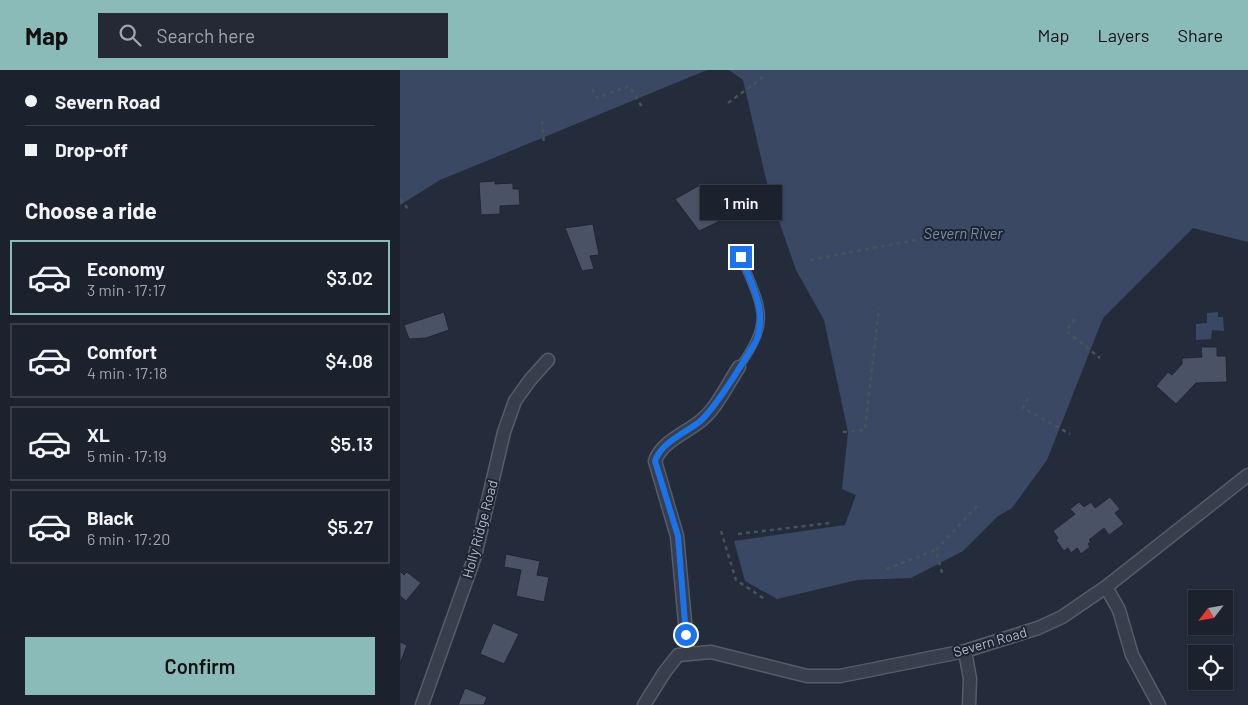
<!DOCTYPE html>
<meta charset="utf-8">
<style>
body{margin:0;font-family:Barlow,sans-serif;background:#242935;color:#f1f3f6;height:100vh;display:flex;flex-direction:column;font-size:19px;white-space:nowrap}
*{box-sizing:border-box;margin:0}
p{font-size:16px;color:#a0a3aa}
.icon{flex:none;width:28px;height:28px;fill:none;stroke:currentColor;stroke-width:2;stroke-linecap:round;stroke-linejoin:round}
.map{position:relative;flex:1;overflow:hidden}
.side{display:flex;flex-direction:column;background:#1b212d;width:400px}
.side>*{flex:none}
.top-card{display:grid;align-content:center;height:110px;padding:0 25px;background:#1b212d}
.needle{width:32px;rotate:239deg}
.fabs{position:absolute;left:788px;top:520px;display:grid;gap:10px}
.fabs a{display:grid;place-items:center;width:45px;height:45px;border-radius:0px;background:#1b212d;box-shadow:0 1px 4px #0004,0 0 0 1px #393e49;font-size:25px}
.end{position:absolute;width:22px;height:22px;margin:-11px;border:6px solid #1a73e8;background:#fff;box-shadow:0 0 0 2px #fff}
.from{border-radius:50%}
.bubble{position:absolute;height:35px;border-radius:0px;background:#1b212d;box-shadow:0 1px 4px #0004,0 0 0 1px #393e49;font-size:16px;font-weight:600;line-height:35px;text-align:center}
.top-card b{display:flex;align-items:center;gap:18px;height:48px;font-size:19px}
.top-card b+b{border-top:1px solid #393e49}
.top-card i{width:12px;height:12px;background:#f1f3f6}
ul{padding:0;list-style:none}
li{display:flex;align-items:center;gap:15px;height:75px;margin:0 10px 8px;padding:0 15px;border:2px solid #393e49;border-radius:0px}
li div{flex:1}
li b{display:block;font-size:19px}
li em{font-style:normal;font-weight:600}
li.current{border-color:#8bbbb9}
li>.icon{width:45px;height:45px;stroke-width:1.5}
h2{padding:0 25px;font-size:22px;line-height:60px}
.action{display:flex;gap:10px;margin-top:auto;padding:10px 25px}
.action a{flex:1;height:58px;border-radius:0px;background:#8bbbb9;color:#111;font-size:20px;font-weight:600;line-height:58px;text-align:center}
header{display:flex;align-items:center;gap:30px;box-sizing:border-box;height:70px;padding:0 25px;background:#8bbbb9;color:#111}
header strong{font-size:24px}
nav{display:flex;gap:28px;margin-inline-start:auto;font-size:18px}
.search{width:350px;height:45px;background:#242935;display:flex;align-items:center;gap:12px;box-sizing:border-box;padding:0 18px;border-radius:0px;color:#a0a3aa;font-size:19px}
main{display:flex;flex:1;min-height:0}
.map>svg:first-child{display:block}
</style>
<header>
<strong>Map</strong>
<div class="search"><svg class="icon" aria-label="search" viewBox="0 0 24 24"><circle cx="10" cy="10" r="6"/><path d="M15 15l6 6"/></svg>Search here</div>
<nav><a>Map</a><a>Layers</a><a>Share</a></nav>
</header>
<main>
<section class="side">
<div class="top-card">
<b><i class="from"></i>Severn Road</b>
<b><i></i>Drop-off</b>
</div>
<h2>Choose a ride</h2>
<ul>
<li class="current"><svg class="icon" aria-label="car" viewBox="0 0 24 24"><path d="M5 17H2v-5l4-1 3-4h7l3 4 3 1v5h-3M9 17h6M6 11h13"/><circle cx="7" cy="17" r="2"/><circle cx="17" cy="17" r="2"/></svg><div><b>Economy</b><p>3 min · 17:17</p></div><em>$3.02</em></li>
<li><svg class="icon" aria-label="car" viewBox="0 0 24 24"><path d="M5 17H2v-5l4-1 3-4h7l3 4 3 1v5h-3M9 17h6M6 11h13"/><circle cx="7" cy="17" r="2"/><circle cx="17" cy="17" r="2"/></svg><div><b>Comfort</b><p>4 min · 17:18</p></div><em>$4.08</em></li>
<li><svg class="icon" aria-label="car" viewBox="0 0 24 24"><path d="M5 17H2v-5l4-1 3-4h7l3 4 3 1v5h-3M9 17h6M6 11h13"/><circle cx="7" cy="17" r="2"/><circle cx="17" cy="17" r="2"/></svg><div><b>XL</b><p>5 min · 17:19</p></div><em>$5.13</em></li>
<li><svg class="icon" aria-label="car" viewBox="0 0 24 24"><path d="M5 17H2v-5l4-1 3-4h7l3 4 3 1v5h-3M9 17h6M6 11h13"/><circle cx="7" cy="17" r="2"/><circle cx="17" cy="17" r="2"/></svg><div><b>Black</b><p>6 min · 17:20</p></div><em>$5.27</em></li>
</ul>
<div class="action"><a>Confirm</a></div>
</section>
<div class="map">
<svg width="848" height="635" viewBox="0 0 848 635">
<rect width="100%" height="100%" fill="#242c3c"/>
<path fill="#3a4864" d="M0 0H307L40 110 0 135Z
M329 0H848V172L793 158 703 248 647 390 612 438 598 446 563 481 511 508 457 510 377 529 345 511 334 471 445 455 456 425 442 419 448 362 424 250 396 200 369 122 343 10Z
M818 242V247H823L824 261 812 260 811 269 796 270V254L807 253V243Z"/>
<path fill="#4a5265" stroke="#1f2533" d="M95 111V114L113 113V119H119L120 135 100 136V144L81 145 79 112Z
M300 115 320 151 299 161 275 129Z
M193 154 199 185 190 186 194 199 182 201 165 158Z
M44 242 49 260 26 268 9 269 4 255Z
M801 277H817V286H826L827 312 796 313 776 334 756 316 768 302 772 305 782 294V288L802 287Z
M710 427 720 439 715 443 724 454 709 465 704 458 689 470 691 472 688 474 690 477 681 484 677 478 671 483 668 478 664 481 656 470 658 468 653 461 675 444 670 439 679 432 684 437 691 432 695 438Z
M106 484 140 491 137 505 149 507 144 532 116 526 121 500 104 497Z
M0 501 4 505 7 502 21 513 6 531 0 526Z
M93 553 119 564 104 594 80 584Z
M0 572 7 575 0 594Z
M65 618 87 627 84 635H58Z"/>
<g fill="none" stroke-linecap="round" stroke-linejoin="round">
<g stroke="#565c6a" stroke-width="9">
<path id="lane" d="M339 297C374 250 361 237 341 187"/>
</g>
<g stroke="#565c6a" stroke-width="15">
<path id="street" d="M706 517 719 540 732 585 759 635
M565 581 570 609 569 635
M288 584 277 466 255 391C261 373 283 364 298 353 316 340 327 315 339 297
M22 635 75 486 104 362 115 331 130 310 148 290
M244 635 264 603 278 585 311 582 407 606H440L565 581 638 558 662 547 706 517 848 405"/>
</g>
<path stroke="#44555a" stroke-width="2.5" stroke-dasharray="4 4" stroke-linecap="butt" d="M192 19 197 28 229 16 242 37
M328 33 363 7
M142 51 144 75
M0 129 9 140
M410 190 574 159
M675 249 666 261 700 288
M628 328 623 338 670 364
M443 362 465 360 479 238
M321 461 336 510 366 530
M338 464 430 453
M486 499 536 480
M542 503 536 480 578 435"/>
<use href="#lane" stroke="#383e4c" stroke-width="6"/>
<use href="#street" stroke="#383e4c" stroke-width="12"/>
</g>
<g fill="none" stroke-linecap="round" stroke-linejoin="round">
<path stroke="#1a73e8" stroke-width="6" d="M286 565 278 466 255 391C261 373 283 364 298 353 315 340 344 291 356 271 368 240 352 216 341 187"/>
</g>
<g text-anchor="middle" stroke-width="4" stroke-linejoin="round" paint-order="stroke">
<g font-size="14" fill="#b3b9c7" stroke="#1d2331">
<text transform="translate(80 459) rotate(-75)" y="5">Holly Ridge Road</text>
<text transform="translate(590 572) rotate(-16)" y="5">Severn Road</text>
</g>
<g font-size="15" font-style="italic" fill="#7c8dae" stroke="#1d2331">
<text x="563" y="169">Severn River</text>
</g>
</g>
</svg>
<div class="fabs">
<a><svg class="needle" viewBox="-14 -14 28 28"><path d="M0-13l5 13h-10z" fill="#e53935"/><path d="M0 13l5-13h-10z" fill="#a0a3aa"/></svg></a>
<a><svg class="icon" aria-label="locate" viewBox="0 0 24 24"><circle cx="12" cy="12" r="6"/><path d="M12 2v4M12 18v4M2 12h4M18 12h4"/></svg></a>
</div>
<i class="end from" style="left:286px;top:565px"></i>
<i class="end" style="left:341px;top:187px"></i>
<div class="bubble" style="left:300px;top:115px;width:82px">1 min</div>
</div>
</main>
